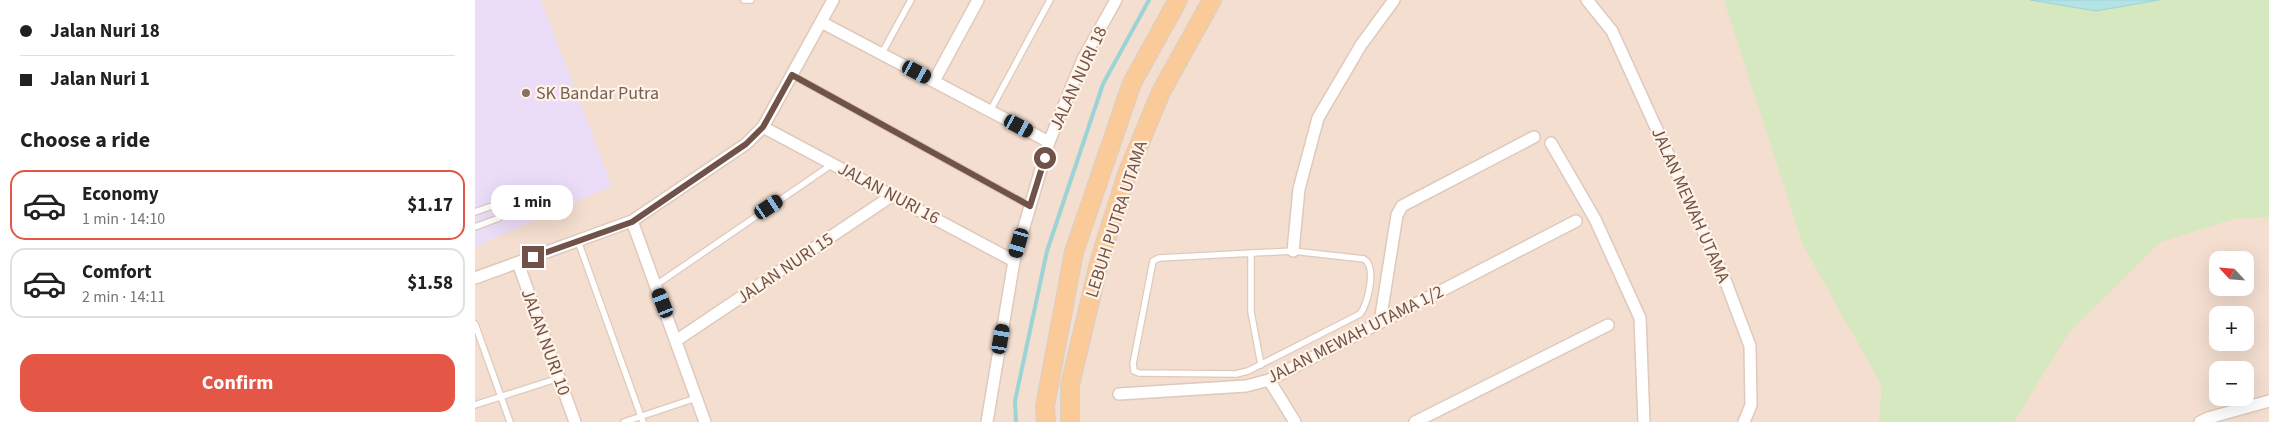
<!DOCTYPE html>
<meta charset="utf-8">
<style>
body{margin:0;font-family:"Source Sans 3",sans-serif;background:#f6f6f6;color:#202124;height:100vh;display:flex;flex-direction:column;font-size:19px;white-space:nowrap}
*{box-sizing:border-box;margin:0}
p{font-size:16px;color:#757577}
.icon{flex:none;width:28px;height:28px;fill:none;stroke:currentColor;stroke-width:2;stroke-linecap:round;stroke-linejoin:round}
.map{position:relative;flex:1;overflow:hidden}
.drawer{display:flex;flex-direction:column;background:#fff;width:475px}
.drawer>*{flex:none}
.top-card{display:grid;align-content:center;height:110px;padding:0 20px;background:#fff}
.needle{width:32px;rotate:296deg}
.tools{position:absolute;left:1734px;top:251px;display:grid;gap:10px}
.tools a{display:grid;place-items:center;width:45px;height:45px;border-radius:10px;background:#fff;box-shadow:0 5px 20px #0002;font-size:25px}
.end{position:absolute;width:22px;height:22px;margin:-11px;border:6px solid #715248;background:#fff;box-shadow:0 0 0 2px #fff}
.from{border-radius:50%}
.bubble{position:absolute;height:35px;border-radius:15px;background:#fff;box-shadow:0 5px 20px #0002;font-size:16px;font-weight:700;line-height:35px;text-align:center}
.car{position:absolute;width:15px;height:30px;margin:-15px -8px;border-radius:6px;box-shadow:0 0 4px 1px #0007;background:linear-gradient(#222 24%,#8ab4d8 0 40%,#222 0 76%,#8ab4d8 0 86%,#222 0)}
.top-card b{display:flex;align-items:center;gap:18px;height:48px;font-size:19px}
.top-card b+b{border-top:1px solid #e0e0e0}
.top-card i{width:12px;height:12px;background:#202124}
ul{padding:0;list-style:none}
li{display:flex;align-items:center;gap:15px;height:70px;margin:0 10px 8px;padding:0 10px;border:2px solid #e0e0e0;border-radius:15px}
li div{flex:1}
li b{display:block;font-size:19px}
li em{font-style:normal;font-weight:700}
li.active{border-color:#e45646}
li>.icon{width:45px;height:45px;stroke-width:1.5}
h2{padding:0 20px;font-size:22px;line-height:60px}
.button{display:flex;gap:10px;margin-top:auto;padding:10px 20px}
.button a{flex:1;height:58px;border-radius:15px;background:#e45646;color:#fff;font-size:20px;font-weight:700;line-height:58px;text-align:center}
main{display:flex;flex:1;min-height:0}
.map>svg:first-child{display:block}
</style>
<main>
<section class="drawer">
<div class="top-card">
<b><i class="from"></i>Jalan Nuri 18</b>
<b><i></i>Jalan Nuri 1</b>
</div>
<h2>Choose a ride</h2>
<ul>
<li class="active"><svg class="icon" aria-label="car" viewBox="0 0 24 24"><path d="M5 17H2v-5l4-1 3-4h7l3 4 3 1v5h-3M9 17h6M6 11h13"/><circle cx="7" cy="17" r="2"/><circle cx="17" cy="17" r="2"/></svg><div><b>Economy</b><p>1 min · 14:10</p></div><em>$1.17</em></li>
<li><svg class="icon" aria-label="car" viewBox="0 0 24 24"><path d="M5 17H2v-5l4-1 3-4h7l3 4 3 1v5h-3M9 17h6M6 11h13"/><circle cx="7" cy="17" r="2"/><circle cx="17" cy="17" r="2"/></svg><div><b>Comfort</b><p>2 min · 14:11</p></div><em>$1.58</em></li>
</ul>
<div class="button"><a>Confirm</a></div>
</section>
<div class="map">
<svg width="1794" height="422" viewBox="0 0 1794 422">
<rect width="100%" height="100%" fill="#fcede0"/>
<path fill="#f3decf" fill-rule="evenodd" d="M0 0H1794V422H0ZM1742 260H1770V288H1742ZM1742 315H1770V342H1742ZM1742 370H1770V398H1742Z"/>
<path fill="#ebddf7" d="M0 0H66L137 186 0 247Z"/>
<path fill="#d5e8bf" d="M1249 0H1794V217L1759 219 1685 242 1594 332 1539 422H1404L1407 386 1328 245Z"/>
<path fill="#b5e3e4" stroke="#9cd4d6" d="M1555 0H1684L1621 11Z"/>
<g fill="none" stroke-linecap="round" stroke-linejoin="round">
<path stroke="#9cd4d6" stroke-width="4" d="M541 422 540 401 572 251 628 84 674 0"/>
<g stroke="#dfc9bc" stroke-width="8">
<path id="service" d="M269 0H276
M407 53 436 0
M317 75 555 206
M515 111 575 0
M0 212 20 205 28 212 24 218 0 227
M103 241 168 422
M818 251 889 259C902 267 893 304 885 314L773 371 761 374 664 373 659 371 658 364 678 261 684 258Z
M776 253V312L786 365
M181 285 359 163
M0 324 35 422
M0 405 84 378
M149 422 221 398"/>
</g>
<g stroke="#dfc9bc" stroke-width="14">
<path id="minor" d="M1112 0 1137 31 1249 277 1275 346 1276 405 1269 422
M346 22 574 142
M459 81 503 0
M288 127 539 261
M1076 143 1120 219 1165 318 1169 422
M157 221 230 422
M818 251 824 189 843 118 886 45 919 0
M43 263 100 422
M0 278 157 221 271 144 288 127 358 0
M905 322 922 215 927 206 1059 137
M202 340 418 195
M794 380 820 422
M644 394 771 386 794 380 1101 221
M512 422 539 261 574 142 608 59 641 0
M940 422 1133 325
M1725 422 1733 418 1794 401"/>
</g>
<g stroke="#d7cfcc" stroke-width="20">
<path id="primary" d="M571 422 570 406 599 252 657 83 703 0
M595 422V385L625 259 652 174 686 92 737 0"/>
</g>
<use href="#service" stroke="#fff" stroke-width="5.5"/>
<use href="#minor" stroke="#fff" stroke-width="11"/>
<use href="#primary" stroke="#faca99" stroke-width="18"/>
</g>
<g fill="none" stroke-linecap="round" stroke-linejoin="round">
<path stroke="#715248" stroke-width="6" d="M58 257 157 222 271 144 288 127 317 75 555 206 570 158"/>
</g>
<circle fill="#8d6e63" stroke="#fff2e6" stroke-width="2" cx="51" cy="93" r="5"/>
<g text-anchor="middle" stroke-width="4.5" stroke-linejoin="round" paint-order="stroke">
<g font-size="18" fill="#715248" stroke="#fff2e6">
<text transform="translate(603 78) rotate(-65)" y="6">JALAN NURI 18</text>
<text transform="translate(414 193) rotate(28)" y="6">JALAN NURI 16</text>
<text transform="translate(1216 205) rotate(66)" y="6">JALAN MEWAH UTAMA</text>
<text transform="translate(641 219) rotate(-72)" y="6">LEBUH PUTRA UTAMA</text>
<text transform="translate(310 268) rotate(-34)" y="6">JALAN NURI 15</text>
<text transform="translate(880 334) rotate(-27)" y="6">JALAN MEWAH UTAMA 1/2</text>
<text transform="translate(71 342) rotate(70)" y="6">JALAN NURI 10</text>
</g>
<g font-size="18" fill="#785e54" stroke="#fff2e6" text-anchor="start">
<text x="61" y="99">SK Bandar Putra</text>
</g>
</g>
</svg>
<div class="tools">
<a><svg class="needle" viewBox="-14 -14 28 28"><path d="M0-13l5 13h-10z" fill="#e53935"/><path d="M0 13l5-13h-10z" fill="#757577"/></svg></a>
<a>+</a>
<a>−</a>
</div>
<i class="end from" style="left:570px;top:158px"></i>
<i class="end" style="left:58px;top:257px"></i>
<div class="bubble" style="left:16px;top:185px;width:82px">1 min</div>
<i class="car" style="left:442px;top:72px;rotate:118deg"></i>
<i class="car" style="left:544px;top:126px;rotate:118deg"></i>
<i class="car" style="left:294px;top:207px;rotate:56deg"></i>
<i class="car" style="left:544px;top:243px;rotate:196deg"></i>
<i class="car" style="left:188px;top:303px;rotate:339deg"></i>
<i class="car" style="left:526px;top:339px;rotate:10deg"></i>
</div>
</main>
